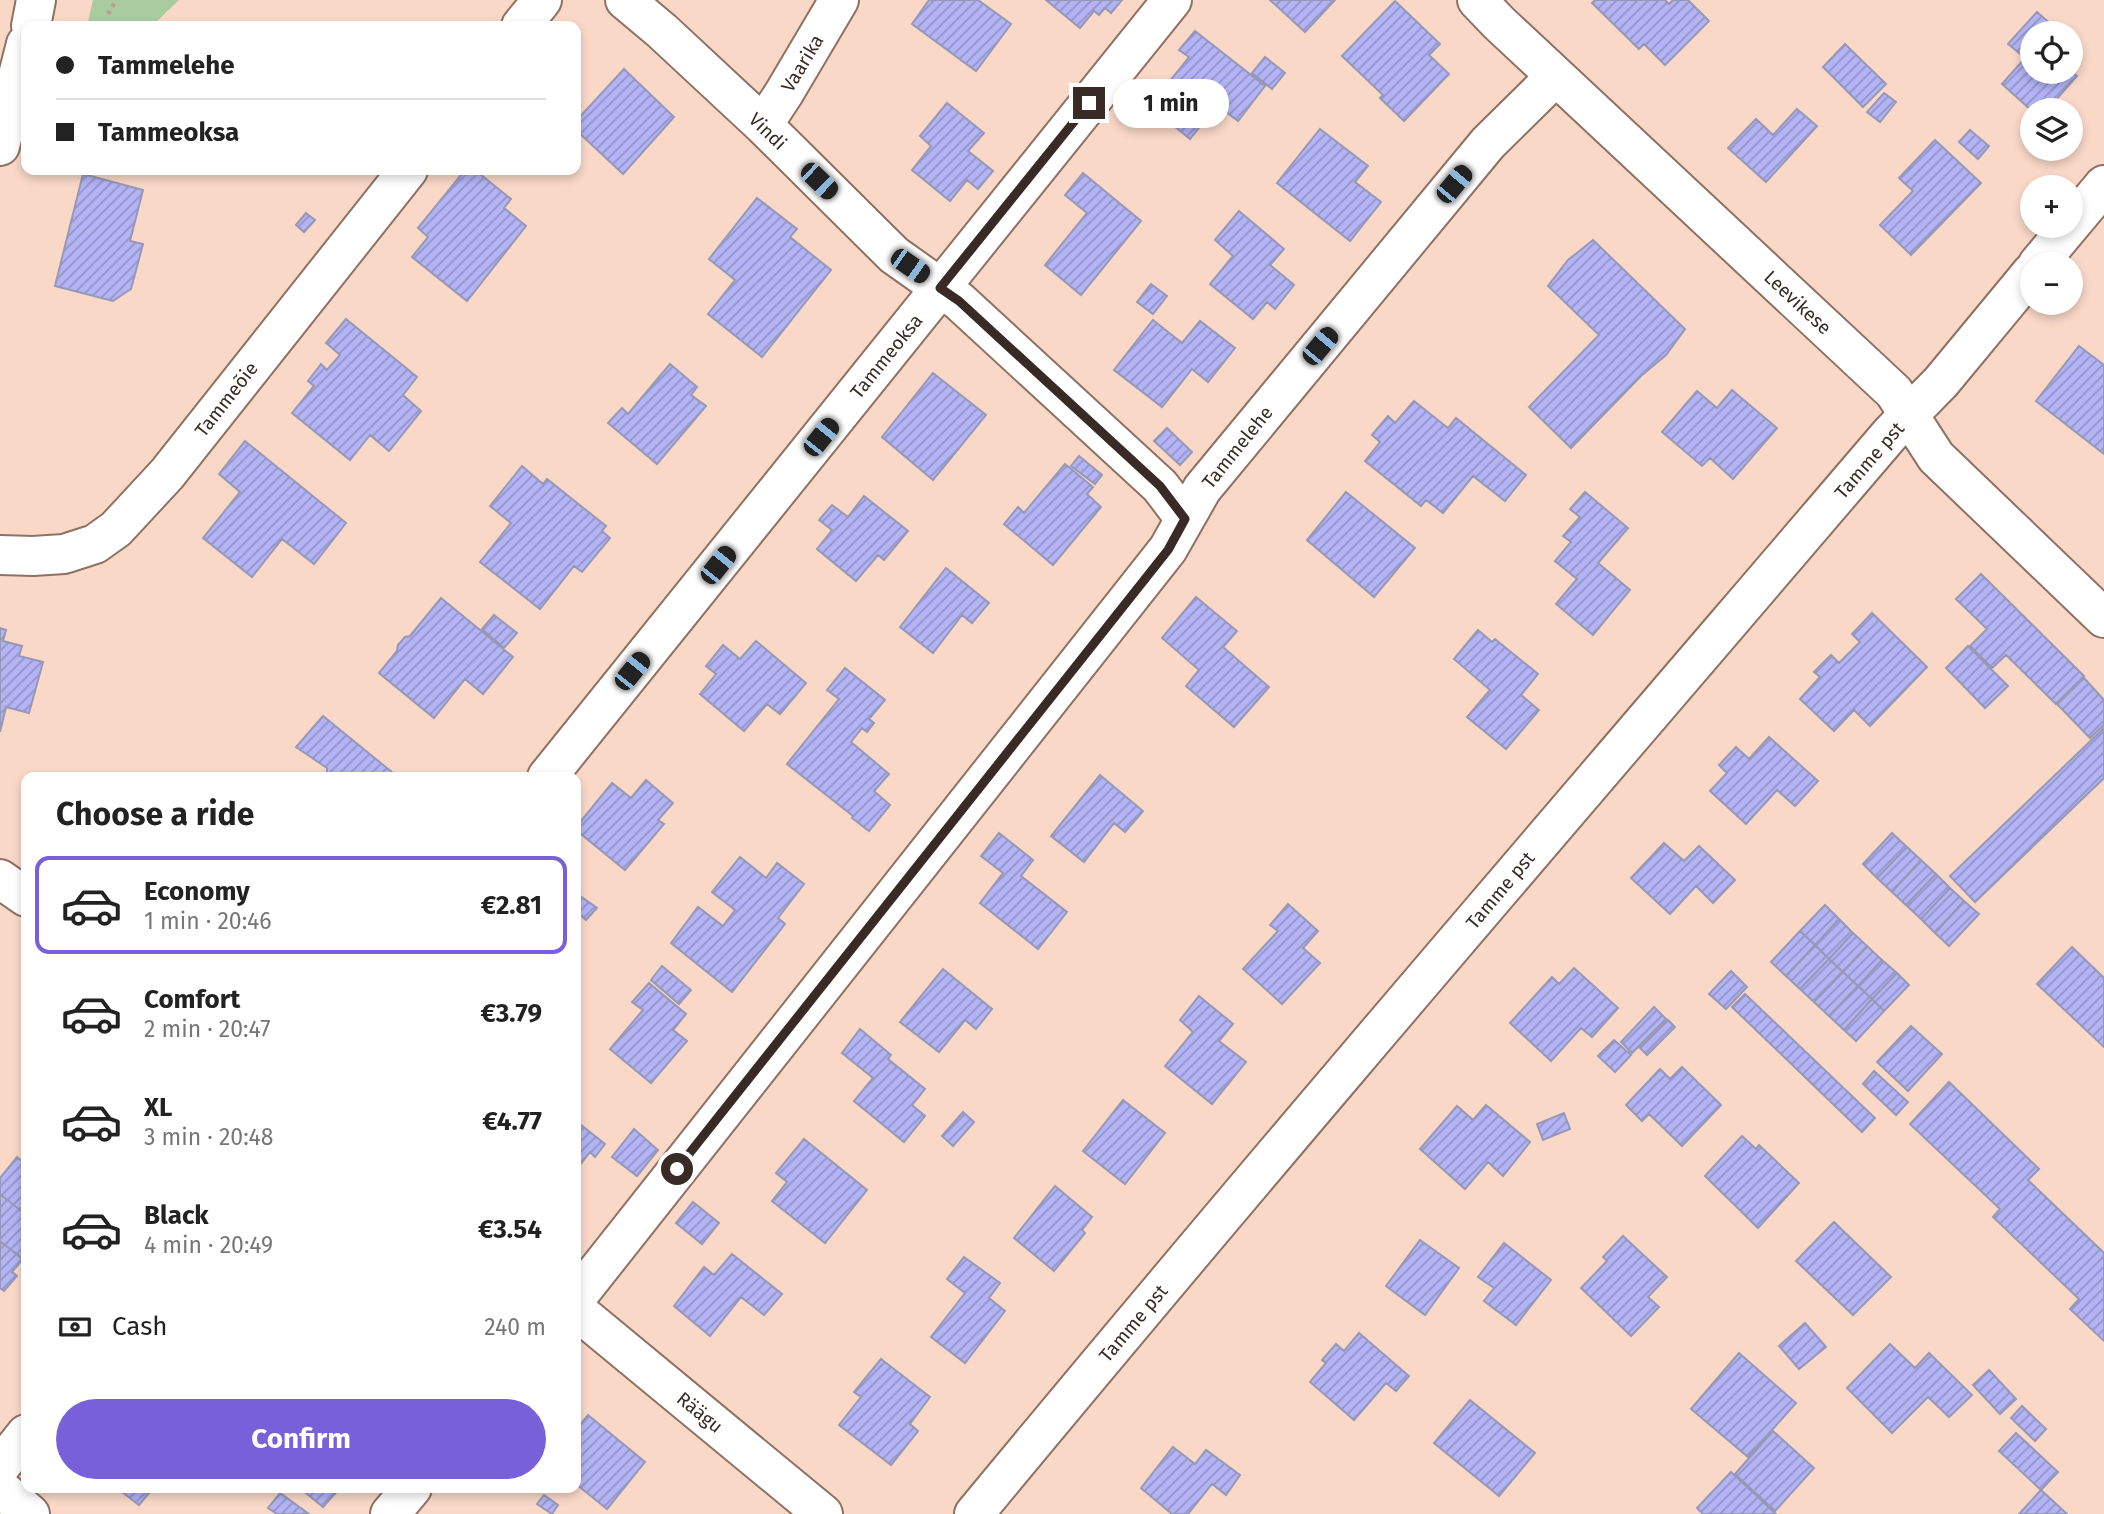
<!DOCTYPE html>
<meta charset="utf-8">
<style>
body{margin:0;font-family:"Fira Sans",sans-serif;background:#f6f6f6;color:#222;height:100vh;display:flex;flex-direction:column;font-size:26px;white-space:nowrap}
*{box-sizing:border-box;margin:0}
p{font-size:23px;color:#767676}
.icon{flex:none;width:38px;height:38px;fill:none;stroke:currentColor;stroke-width:2;stroke-linecap:round;stroke-linejoin:round}
.map{position:relative;flex:1;overflow:hidden}
.side{position:absolute;left:21px;top:772px;width:560px;height:721px;display:flex;flex-direction:column;background:#fff;border-radius:14px;box-shadow:0 4px 10px #0003}
.side>*{flex:none}
.hud{position:absolute;left:21px;top:21px;width:560px;height:154px;border-radius:14px;box-shadow:0 4px 10px #0003;display:grid;align-content:center;height:154px;padding:0 35px;background:#fff}
.buttons{position:absolute;left:2020px;top:21px;display:grid;gap:14px}
.buttons a{display:grid;place-items:center;width:63px;height:63px;border-radius:50%;background:#fff;box-shadow:0 4px 10px #0003;font-size:35px}
.end{position:absolute;width:32px;height:32px;margin:-16px;border:9px solid #382b25;background:#fff;box-shadow:0 0 0 4px #fff}
.from{border-radius:50%}
.bubble{position:absolute;height:49px;border-radius:24px;background:#fff;box-shadow:0 4px 10px #0003;font-size:23px;font-weight:700;line-height:49px;text-align:center}
.car{position:absolute;width:21px;height:42px;margin:-21px -10px;border-radius:9px;box-shadow:0 0 5px 2px #0007;background:linear-gradient(#222 24%,#8ab4d8 0 40%,#222 0 76%,#8ab4d8 0 86%,#222 0)}
.hud b{display:flex;align-items:center;gap:24px;height:66px;font-size:26px}
.hud b+b{border-top:2px solid #e0e0e0}
.hud i{width:18px;height:18px;background:#222}
ul{padding:0;list-style:none}
li{display:flex;align-items:center;gap:21px;height:98px;margin:0 14px 10px;padding:0 21px;border:4px solid transparent;border-radius:14px}
li div{flex:1}
li b{display:block;font-size:26px}
li em{font-style:normal;font-weight:700}
li.selected{border-color:#7860db}
li>.icon{width:63px;height:63px;stroke-width:1.5}
h2{padding:0 35px;font-size:32px;line-height:84px}
.pay{display:flex;align-items:center;gap:18px;height:77px;padding:0 35px;font-size:26px}
.pay p{margin-inline-start:auto}
.action{display:flex;gap:14px;margin-top:auto;padding:14px 35px}
.action a{flex:1;height:80px;border-radius:42px;background:#7860db;color:#fff;font-size:28px;font-weight:700;line-height:80px;text-align:center}
.map>svg:first-child{display:block}
</style>
<div class="map">
<svg width="2104" height="1514" viewBox="0 0 2104 1514">
<defs>
<pattern id="building-hatch" width="6" height="6" patternUnits="userSpaceOnUse" patternTransform="scale(1.75)"><rect width="6" height="6" fill="#b3b4f6"/><path d="M-1 1l2-2M0 6l6-6M5 7l2-2" fill="none" stroke="#9393c7"/></pattern>
</defs>
<rect width="100%" height="100%" fill="#f9d8c8"/>
<path fill="#a8cca0" d="M93 0H179L152 26H87Z"/>
<path fill="url(#building-hatch)" stroke="#9798b6" stroke-width="2" d="M929 0H978L1011 24 976 71 912 24Z
M1046 0H1122L1111 13 1105 8 1099 15 1094 11 1080 28Z
M1270 0H1335L1305 32Z
M1595 0H1665L1669 4 1673 0H1688L1709 21 1665 65 1644 44 1639 49 1592 3Z
M1395 1 1440 44 1429 55 1449 74 1404 121 1380 98 1383 95 1342 56Z
M2037 12 2061 33H2032V72L2070 71 2077 76 2047 110 2032 111 2002 84 2025 58 2008 44Z
M1195 31 1265 86 1238 121 1217 105 1190 139 1161 115 1164 110 1153 102 1189 57 1179 50Z
M1845 44 1886 84 1863 107 1823 67Z
M1265 57 1285 73 1272 89 1252 73Z
M624 69 674 117 623 174 576 130V121Z
M1884 93 1896 102 1880 122 1867 112Z
M947 103 984 133 968 151 993 171 978 189 967 180 950 201 912 170 931 146 920 136Z
M1797 109 1817 126 1766 182 1728 148 1756 119 1773 135Z
M1320 129 1368 166 1355 182 1381 202 1350 241 1277 183Z
M1970 130 1989 146 1978 159 1959 142Z
M1935 140 1981 183 1911 255 1880 225 1913 191 1899 178Z
M465 170H475L511 199 504 208 526 226 467 301 412 257 428 237 418 228Z
M1083 173 1141 221 1081 295 1045 265 1087 213 1065 195Z
M83 174 143 190 130 241 143 244 131 289 113 301 55 286Z
M757 198 797 229 790 237 831 270 762 357 708 314 735 280 709 259Z
M1239 211 1284 249 1270 265 1294 285 1275 309 1267 302 1253 319 1210 284 1233 256 1215 240Z
M306 213 315 220 304 232 296 225Z
M1593 240 1685 329 1666 355 1641 376 1571 448 1529 407 1599 335 1548 286 1568 260Z
M1151 284 1167 296 1153 314 1137 302Z
M346 319 417 377 403 395 421 411 389 451 370 435 350 460 292 413 314 386 308 381 321 364 327 370 340 355 326 343Z
M1153 320 1182 343 1200 321 1235 348 1208 382 1192 369 1162 407 1114 370Z
M2079 346 2104 365V454L2036 401Z
M670 364 697 387 691 395 706 406 657 464 608 423 622 408 628 414Z
M933 373 986 415 933 480 882 437Z
M1732 390 1777 428 1733 479 1710 458 1702 466 1662 432 1697 391 1717 408Z
M1414 401 1448 428 1456 418 1526 475 1505 501 1473 476 1443 513 1426 500 1421 506 1365 461 1380 442 1372 435 1388 416 1395 423Z
M1167 428 1192 452 1180 465 1154 441Z
M245 441 346 523 314 564 282 539 252 577 203 538 240 492 219 474Z
M1079 456 1102 475 1095 484 1071 466Z
M1065 464 1093 487 1087 494 1101 507 1053 565 1004 524 1018 507 1024 513Z
M522 466 543 484 547 479 606 526 602 531 610 538 582 572 574 566 540 609 480 562 511 523 490 506Z
M1346 492 1415 548 1374 597 1307 540Z
M1585 492 1628 528 1598 563 1630 590 1593 635 1556 604 1577 579 1555 561 1571 542 1563 536 1580 517 1570 509Z
M864 496 908 531 884 560 878 555 856 581 817 549 832 530 819 520 832 505 848 517Z
M946 568 989 603 972 623 962 615 933 653 900 627Z
M1981 574 2084 676 2056 704 2006 655 1992 668 1970 646 1987 629 1956 599Z
M1196 597 1237 631 1223 647 1269 687 1234 727 1186 686 1199 670 1162 638Z
M441 598 513 657 483 694 465 679 434 718 379 673 397 651 398 645 405 637 410 636Z
M1872 613 1927 667 1870 726 1854 710 1834 731 1800 699 1820 677 1814 672 1831 655 1839 663 1860 642 1852 634Z
M494 615 517 633 504 648 482 629Z
M0 628 6 630 3 641 22 646 19 656 43 662 29 713 6 707 0 732Z
M1478 630 1492 642 1495 639 1538 674 1521 695 1539 710 1506 749 1467 717 1490 690 1454 659Z
M756 641 806 683 780 714 767 704 744 731 700 694 716 674 706 666 723 645 740 659Z
M1968 646 2008 686 1985 708 1946 668Z
M845 668 885 700 869 719 874 723 867 732 862 728 851 742 889 774 874 791 890 805 869 831 852 818 853 816 787 764 839 699 827 690Z
M2084 678 2104 700V725L2090 738 2057 704Z
M323 716 398 777H327V768L296 747Z
M2104 728V778L1975 902 1950 876Z
M1769 737 1818 781 1795 806 1777 790 1746 824 1710 791 1727 773 1719 765 1736 747 1749 759Z
M1100 775 1143 811 1125 832 1114 823 1084 862 1051 836Z
M646 780 673 803 658 820 664 824 625 870 576 830V827L612 783 631 798Z
M999 833 1033 860 1021 876 1067 912 1038 949 980 903 1003 873 981 856Z
M1892 833 1907 847 1877 878 1863 864Z
M1664 843 1684 861 1699 846 1735 880 1713 903 1696 886 1670 914 1631 878Z
M1907 847 1921 860 1892 892 1877 878Z
M740 857 766 878 777 863 804 884 778 918 785 924 732 992 671 943 698 907 723 926 735 910 712 892Z
M1921 860 1936 874 1906 905 1892 892Z
M1936 874 1950 888 1921 919 1906 905Z
M1950 888 1964 901 1935 933 1921 919Z
M576 893 597 908 586 920 576 911Z
M1964 901 1979 914 1949 946 1935 933Z
M1288 904 1318 931 1303 948 1320 963 1282 1004 1243 969 1278 931 1270 925Z
M1825 905 1839 919 1815 945 1800 931Z
M1839 919 1853 933 1829 959 1815 945Z
M1800 931 1815 945 1786 976 1771 962Z
M1853 933 1867 946 1843 972 1829 959Z
M1815 945 1829 959 1800 989 1786 976Z
M1867 946 1882 960 1858 986 1843 972Z
M2072 947 2104 978V1047L2037 984Z
M1829 959 1843 972 1814 1002 1800 989Z
M1882 960 1897 973 1872 999 1858 986Z
M662 966 691 990 679 1004 651 980Z
M1574 968 1618 1008 1592 1037 1581 1028 1551 1061 1510 1023 1552 977 1559 984Z
M943 969 992 1009 976 1029 965 1020 939 1052 900 1022Z
M1731 971 1747 987 1726 1009 1709 994Z
M1843 972 1858 986 1829 1016 1814 1002Z
M1897 973 1909 985 1884 1011 1872 999Z
M649 983 686 1014 673 1030 687 1041 651 1083 610 1049 643 1010 632 1002Z
M1858 986 1872 999 1844 1030 1829 1016Z
M1745 994 1875 1118 1862 1132 1732 1007Z
M1199 996 1233 1024 1219 1041 1246 1062 1212 1104 1165 1066 1193 1032 1180 1020Z
M1872 999 1884 1011 1856 1041 1844 1030Z
M1654 1007 1666 1019 1632 1053 1621 1042Z
M1668 1020 1675 1027 1647 1055 1640 1048Z
M1911 1026 1942 1054 1908 1091 1877 1062Z
M860 1029 891 1055 888 1059 925 1089 912 1105 925 1116 904 1142 854 1101 873 1078 842 1053Z
M1614 1040 1631 1055 1615 1072 1598 1056Z
M1682 1067 1721 1105 1682 1146 1649 1114 1642 1121 1626 1105 1660 1069 1670 1079Z
M1874 1071 1908 1102 1896 1115 1863 1084Z
M1949 1082 2039 1169 2028 1180 2104 1253V1341L2070 1309 2079 1299 1993 1217 2000 1209 1910 1124Z
M1123 1100 1165 1133 1125 1184 1083 1151Z
M1486 1105 1530 1142 1503 1176 1488 1162 1465 1189 1420 1149 1457 1106 1473 1120Z
M963 1112 974 1122 953 1146 942 1136Z
M1564 1113 1570 1129 1543 1140 1537 1124Z
M576 1121 605 1144 595 1157 590 1152 576 1170Z
M634 1129 658 1150 637 1176 612 1157Z
M1742 1136 1756 1149 1759 1145 1799 1183 1758 1228 1705 1176Z
M804 1139 867 1190 825 1243 772 1201 787 1182 776 1173Z
M17 1157 26 1164V1215L0 1194V1178Z
M1055 1186 1092 1217 1082 1230 1085 1233 1054 1271 1014 1238Z
M0 1194 26 1215V1262L0 1241Z
M693 1202 719 1223 702 1244 676 1223Z
M1834 1222 1891 1277 1853 1315 1796 1261Z
M1623 1236 1667 1277 1648 1297 1659 1307 1631 1336 1581 1288 1607 1261 1603 1257Z
M1420 1240 1459 1268 1425 1315 1386 1286Z
M0 1241 23 1259 12 1272 17 1276 4 1291 0 1288Z
M1504 1243 1551 1280 1516 1325 1484 1301 1494 1288 1478 1277Z
M732 1254 782 1294 764 1315 741 1297 710 1336 674 1306 704 1267 714 1275Z
M964 1257 1000 1283 989 1298 1005 1311 965 1363 931 1337 965 1293 947 1279Z
M1805 1323 1826 1347 1799 1369 1779 1346Z
M1359 1333 1409 1376 1396 1391 1386 1383 1354 1420 1310 1382 1326 1363 1322 1360 1336 1344 1344 1351Z
M1890 1344 1915 1368 1929 1353 1972 1395 1949 1417 1928 1397 1892 1433 1847 1388Z
M1739 1353 1796 1403 1748 1457 1691 1409Z
M881 1359 930 1397 910 1424 918 1431 891 1465 839 1425 861 1397 854 1392Z
M1989 1370 2016 1399 2000 1414 1973 1385Z
M1470 1400 1535 1453 1499 1496 1434 1443Z
M2022 1406 2046 1429 2035 1441 2011 1418Z
M588 1415 645 1462 607 1509 576 1484V1430Z
M1773 1431 1814 1468 1775 1511 1735 1474Z
M2016 1433 2058 1472 2041 1490 1999 1451Z
M1173 1447 1195 1464 1206 1450 1240 1475 1226 1495 1212 1484 1188 1514H1172L1141 1488Z
M1731 1472 1776 1514H1703L1697 1508Z
M117 1488H153L139 1505Z
M300 1488H340L323 1507Z
M2041 1490 2067 1514H2019Z
M280 1493 309 1514H277L268 1508Z
M544 1495 558 1505 552 1514 537 1504Z"/>
<g fill="none" stroke-linecap="round" stroke-linejoin="round">
<g stroke="#8e7162" stroke-width="42">
<path id="minor" d="M625 0 662 31 763 125 894 255 959 301 1160 486 1185 519
M1477 0 1499 23 1894 392 1936 457 2104 618
M31 26 36 0
M521 26 542 0
M763 125 784 93 839 0
M0 146 26 44
M2038 264 2104 185
M0 555 33 556 64 554 95 544 116 529 167 474 408 170
M547 777 1172 0
M0 879 26 897
M576 1298 1168 549 1202 489 1488 143 1556 76
M576 1310 823 1514
M0 1467 26 1434
M0 1488 30 1514
M390 1514 412 1488
M974 1514C1275 1150 1584 792 1891 433L1941 382 2032 272"/>
</g>
<path stroke="#b99f92" stroke-width="4.5" stroke-dasharray="3.5 5" stroke-linecap="butt" d="M108 14 116 0"/>
<use href="#minor" stroke="#fff" stroke-width="38"/>
</g>
<g fill="none" stroke-linecap="round" stroke-linejoin="round">
<path stroke="#382b25" stroke-width="9" d="M677 1169 1168 550 1185 519 1160 486 959 301 940 288 1089 103"/>
</g>
<g text-anchor="middle" stroke-width="5" stroke-linejoin="round" paint-order="stroke">
<g font-size="19" fill="#382b25" stroke="#fff">
<text transform="translate(802 63) rotate(-59)" y="7">Vaarika</text>
<text transform="translate(768 131) rotate(44)" y="7">Vindi</text>
<text transform="translate(1798 302) rotate(43)" y="7">Leevikese</text>
<text transform="translate(886 356) rotate(-51)" y="7">Tammeoksa</text>
<text transform="translate(226 399) rotate(-52)" y="7">Tammeõie</text>
<text transform="translate(1237 447) rotate(-51)" y="7">Tammelehe</text>
<text transform="translate(1869 460) rotate(-49)" y="7">Tamme pst</text>
<text transform="translate(1500 890) rotate(-50)" y="7">Tamme pst</text>
<text transform="translate(1133 1323) rotate(-50)" y="7">Tamme pst</text>
<text transform="translate(700 1412) rotate(39)" y="7">Räägu</text>
</g>
</g>
</svg>
<div class="buttons">
<a><svg class="icon" aria-label="locate" viewBox="0 0 24 24"><circle cx="12" cy="12" r="6"/><path d="M12 2v4M12 18v4M2 12h4M18 12h4"/></svg></a>
<a><svg class="icon" aria-label="layers" viewBox="0 0 24 24"><path d="M12 4l9 5-9 5-9-5zM3 14l9 5 9-5"/></svg></a>
<a>+</a>
<a>−</a>
</div>
<i class="end from" style="left:677px;top:1169px"></i>
<i class="end" style="left:1089px;top:103px"></i>
<div class="bubble" style="left:1113px;top:79px;width:116px">1 min</div>
<i class="car" style="left:819px;top:181px;rotate:134deg"></i>
<i class="car" style="left:1454px;top:184px;rotate:40deg"></i>
<i class="car" style="left:910px;top:266px;rotate:125deg"></i>
<i class="car" style="left:1320px;top:346px;rotate:40deg"></i>
<i class="car" style="left:821px;top:437px;rotate:39deg"></i>
<i class="car" style="left:718px;top:565px;rotate:39deg"></i>
<i class="car" style="left:632px;top:671px;rotate:39deg"></i>
<div class="hud">
<b><i class="from"></i>Tammelehe</b>
<b><i></i>Tammeoksa</b>
</div>
<section class="side">
<h2>Choose a ride</h2>
<ul>
<li class="selected"><svg class="icon" aria-label="car" viewBox="0 0 24 24"><path d="M5 17H2v-5l4-1 3-4h7l3 4 3 1v5h-3M9 17h6M6 11h13"/><circle cx="7" cy="17" r="2"/><circle cx="17" cy="17" r="2"/></svg><div><b>Economy</b><p>1 min · 20:46</p></div><em>€2.81</em></li>
<li><svg class="icon" aria-label="car" viewBox="0 0 24 24"><path d="M5 17H2v-5l4-1 3-4h7l3 4 3 1v5h-3M9 17h6M6 11h13"/><circle cx="7" cy="17" r="2"/><circle cx="17" cy="17" r="2"/></svg><div><b>Comfort</b><p>2 min · 20:47</p></div><em>€3.79</em></li>
<li><svg class="icon" aria-label="car" viewBox="0 0 24 24"><path d="M5 17H2v-5l4-1 3-4h7l3 4 3 1v5h-3M9 17h6M6 11h13"/><circle cx="7" cy="17" r="2"/><circle cx="17" cy="17" r="2"/></svg><div><b>XL</b><p>3 min · 20:48</p></div><em>€4.77</em></li>
<li><svg class="icon" aria-label="car" viewBox="0 0 24 24"><path d="M5 17H2v-5l4-1 3-4h7l3 4 3 1v5h-3M9 17h6M6 11h13"/><circle cx="7" cy="17" r="2"/><circle cx="17" cy="17" r="2"/></svg><div><b>Black</b><p>4 min · 20:49</p></div><em>€3.54</em></li>
</ul>
<div class="pay"><svg class="icon" aria-label="cash" viewBox="0 0 24 24"><path d="M3 7h18v10H3z"/><circle cx="12" cy="12" r="2"/></svg>Cash<p>240 m</p></div>
<div class="action"><a>Confirm</a></div>
</section>
</div>
